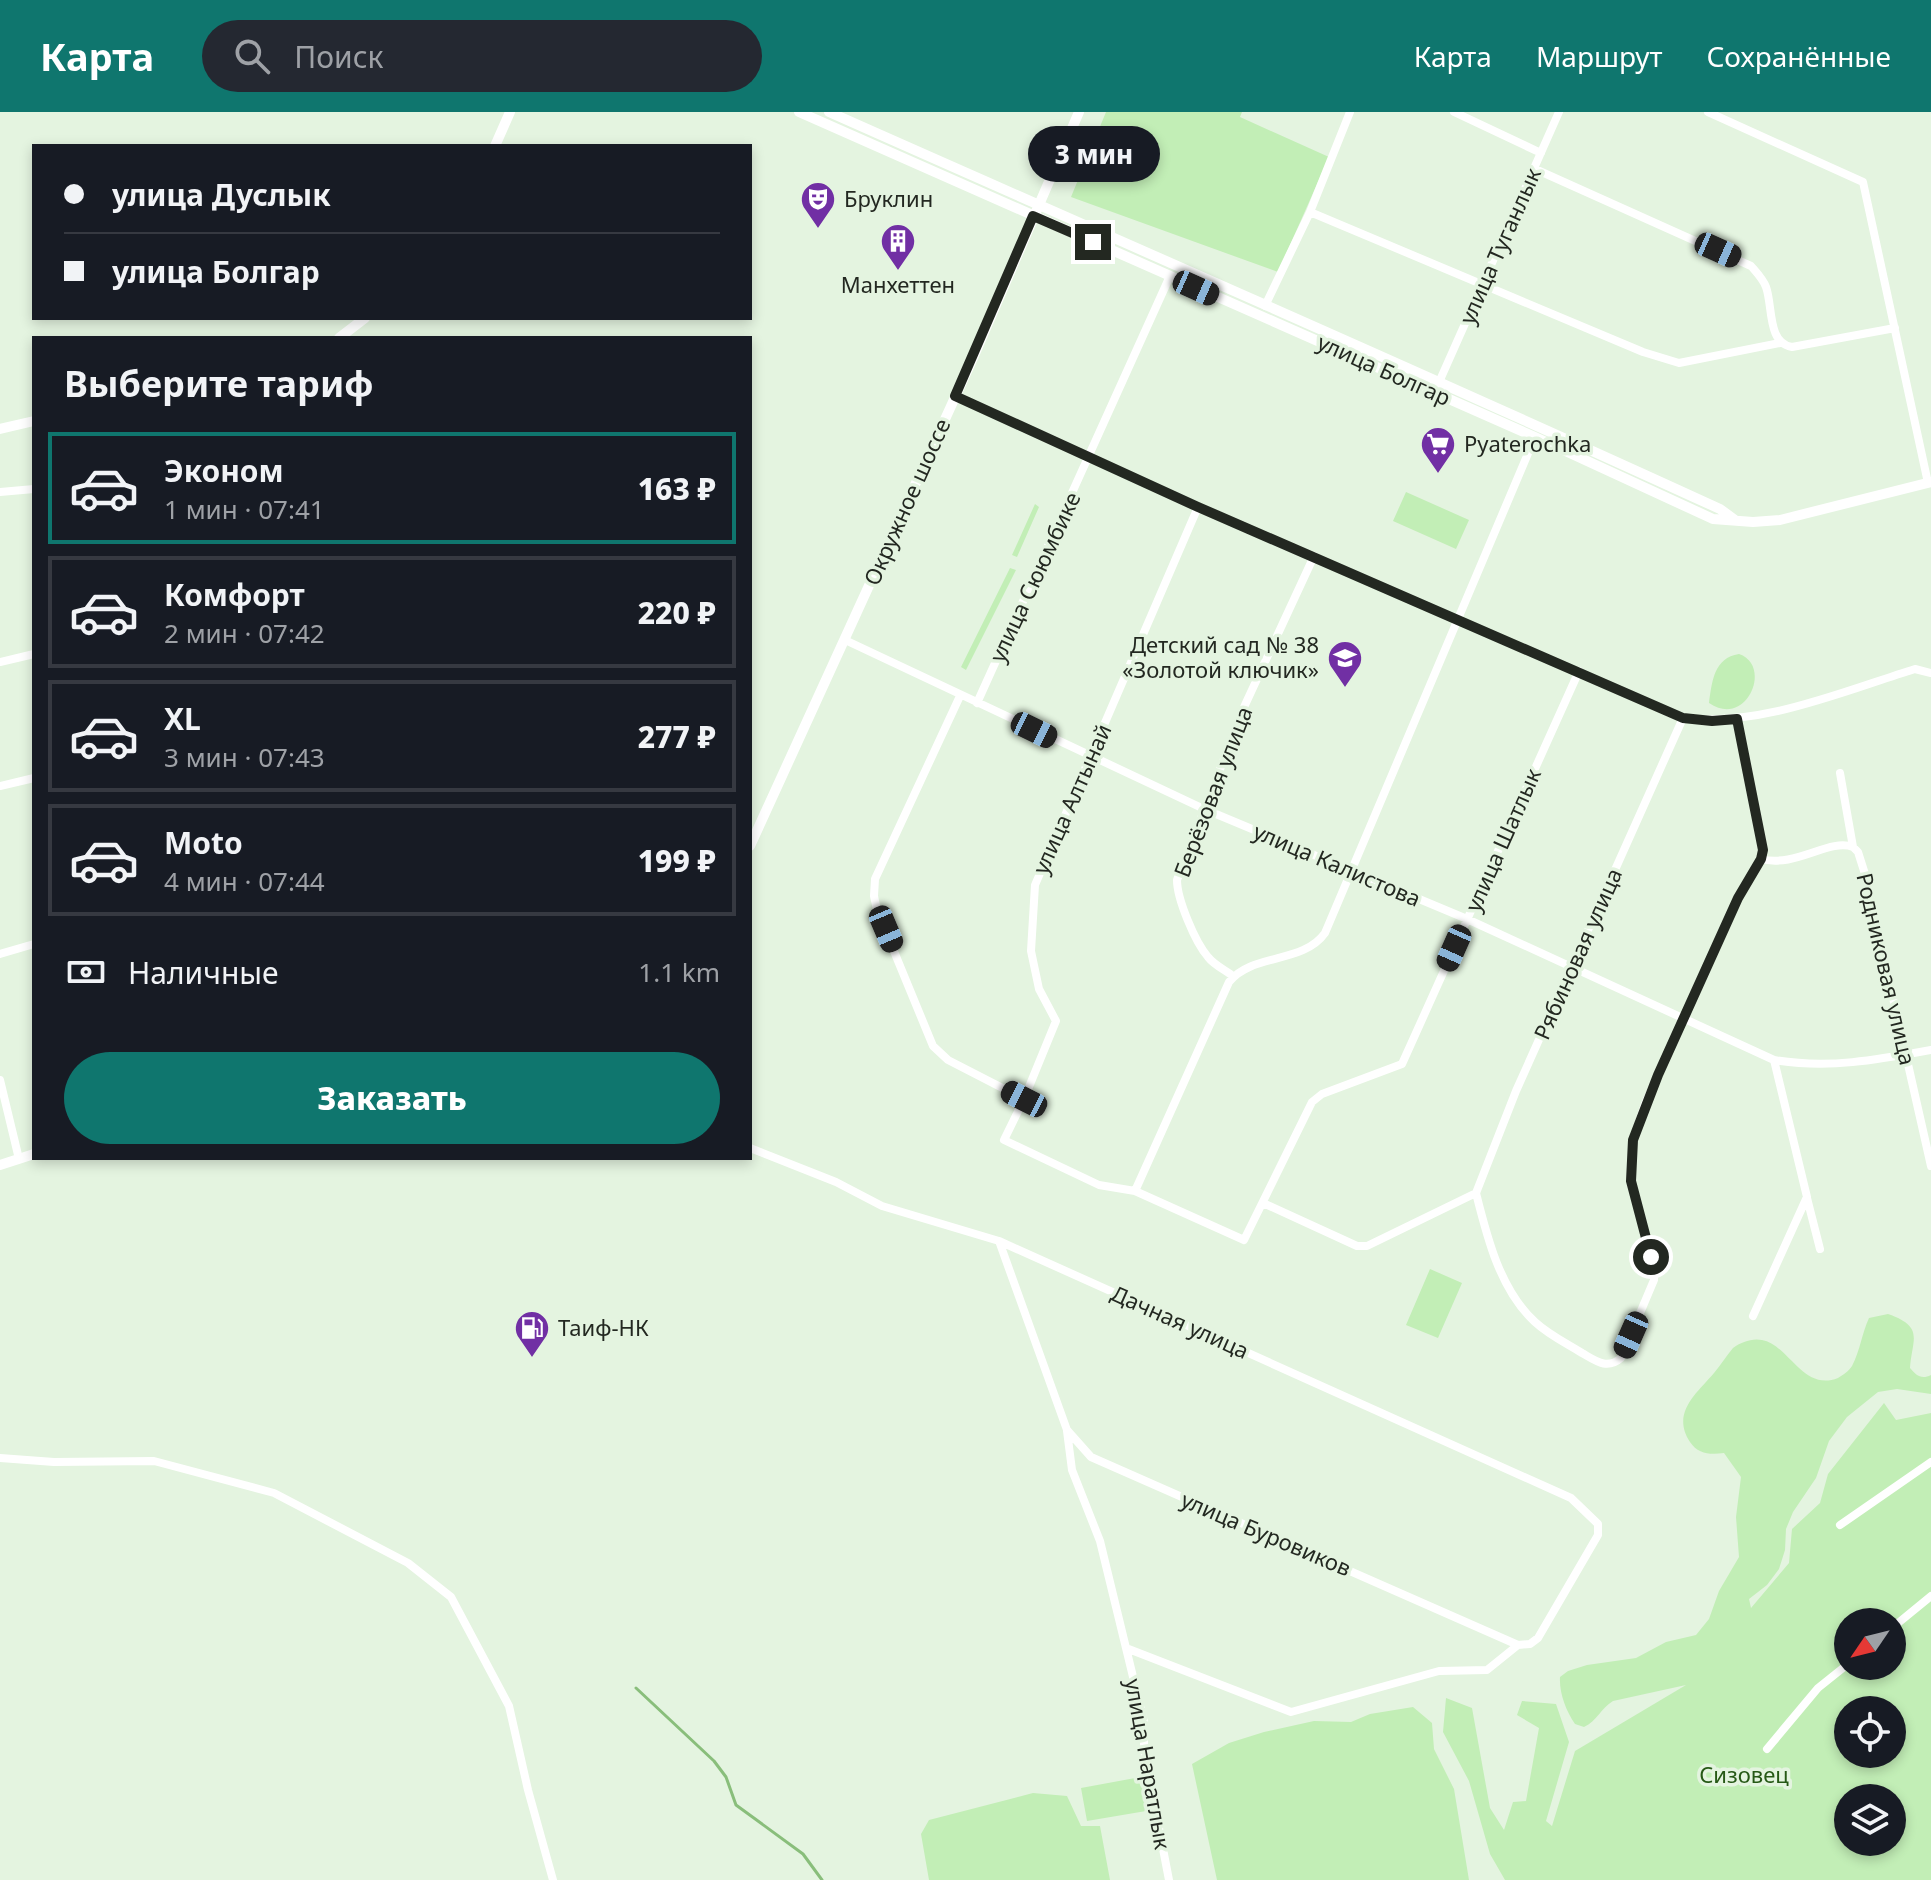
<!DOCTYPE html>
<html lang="ru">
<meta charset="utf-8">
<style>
body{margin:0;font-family:"Noto Sans",sans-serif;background:#242831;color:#f1f3f6;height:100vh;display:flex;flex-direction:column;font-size:30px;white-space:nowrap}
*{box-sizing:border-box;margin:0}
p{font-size:26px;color:#9ea1a6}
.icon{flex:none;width:44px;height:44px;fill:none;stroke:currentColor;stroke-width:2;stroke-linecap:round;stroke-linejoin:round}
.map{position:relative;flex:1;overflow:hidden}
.side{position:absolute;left:32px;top:224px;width:720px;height:824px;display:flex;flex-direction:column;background:#171b24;border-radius:0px;box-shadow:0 4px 12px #0003}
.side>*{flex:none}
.hud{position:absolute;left:32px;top:32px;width:720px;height:176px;border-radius:0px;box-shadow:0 4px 12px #0003;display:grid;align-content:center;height:176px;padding:0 32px;background:#171b24}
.needle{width:52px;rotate:235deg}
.controls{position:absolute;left:1834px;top:1496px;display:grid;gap:16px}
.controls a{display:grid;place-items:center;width:72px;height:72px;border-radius:50%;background:#171b24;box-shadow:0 4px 12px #0003;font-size:40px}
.end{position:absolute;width:36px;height:36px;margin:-18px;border:10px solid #232821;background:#fff;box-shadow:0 0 0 4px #fff}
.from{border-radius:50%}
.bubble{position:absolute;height:56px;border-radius:28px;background:#171b24;box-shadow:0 4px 12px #0003;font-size:26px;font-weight:800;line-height:56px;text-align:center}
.car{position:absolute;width:24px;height:48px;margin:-24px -12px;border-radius:10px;box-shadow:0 0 6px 2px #0007;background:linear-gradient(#222 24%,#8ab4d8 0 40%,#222 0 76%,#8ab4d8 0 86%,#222 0)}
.hud b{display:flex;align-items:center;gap:28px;height:76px;font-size:30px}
.hud b+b{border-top:2px solid #363941}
.hud i{width:20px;height:20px;background:#f1f3f6}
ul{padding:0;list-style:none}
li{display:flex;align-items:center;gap:24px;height:112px;margin:0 16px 12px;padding:0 16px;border:4px solid #363941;border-radius:0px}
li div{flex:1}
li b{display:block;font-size:30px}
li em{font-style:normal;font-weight:800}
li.on{border-color:#0f766e}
li>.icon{width:72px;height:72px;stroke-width:1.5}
h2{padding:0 32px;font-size:36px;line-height:96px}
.pay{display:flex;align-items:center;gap:20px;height:88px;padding:0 32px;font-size:30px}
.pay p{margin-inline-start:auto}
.button{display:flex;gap:16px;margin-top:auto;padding:16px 32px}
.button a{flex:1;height:92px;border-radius:48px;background:#0f766e;color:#fff;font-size:32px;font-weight:800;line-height:92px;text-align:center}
header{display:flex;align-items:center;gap:48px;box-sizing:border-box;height:112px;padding:0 40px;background:#0f766e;color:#fff}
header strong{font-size:38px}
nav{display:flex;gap:44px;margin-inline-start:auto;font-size:28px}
.search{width:560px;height:72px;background:#242831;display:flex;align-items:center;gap:20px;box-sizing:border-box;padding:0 28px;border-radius:44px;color:#9ea1a6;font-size:30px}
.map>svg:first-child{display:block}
</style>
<header>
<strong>Карта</strong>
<div class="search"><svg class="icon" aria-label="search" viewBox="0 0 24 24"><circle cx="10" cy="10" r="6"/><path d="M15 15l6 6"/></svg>Поиск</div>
<nav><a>Карта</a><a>Маршрут</a><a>Сохранённые</a></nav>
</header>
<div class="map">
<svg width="1931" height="1768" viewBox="0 0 1931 1768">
<rect width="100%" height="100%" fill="#e4f4e0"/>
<path fill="#c2eeb6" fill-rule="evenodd" d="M1106 0H1242L1240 5 1329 45 1278 160 1071 85Z
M1406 380 1469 408 1456 437 1393 409Z
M1035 392 1039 395 1017 445 1012 443Z
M1010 456 1016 458 966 558 961 555Z
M1739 542C1773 553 1747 617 1709 591 1712 569 1714 546 1739 542Z
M1430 1157 1462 1171 1438 1226 1406 1213Z
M1888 1202C1925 1215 1912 1227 1910 1256 1916 1263 1921 1268 1931 1263V1282L1897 1277 1878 1280 1847 1305 1829 1329 1816 1366 1793 1400 1786 1417 1785 1438 1779 1457 1767 1473 1749 1487 1751 1496 1789 1451 1792 1417 1820 1391 1828 1362 1884 1291 1896 1308 1931 1301V1768H1505L1490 1742 1469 1669 1443 1620 1446 1586 1472 1596 1490 1696 1504 1718 1513 1690 1526 1689 1539 1616 1517 1603 1522 1589 1556 1592 1569 1630 1546 1709 1552 1714 1575 1639 1686 1573 1613 1589C1601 1596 1597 1609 1584 1615L1575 1612C1566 1599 1559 1581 1560 1565L1568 1559 1587 1553 1636 1546 1666 1530 1696 1523 1709 1507 1719 1479 1739 1445 1736 1405 1741 1365 1724 1341C1710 1343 1698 1342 1690 1330 1671 1301 1696 1282 1714 1261 1721 1253 1726 1244 1733 1236 1741 1230 1752 1226 1762 1228 1789 1233 1803 1280 1838 1266 1843 1263 1849 1259 1852 1254 1860 1239 1862 1221 1869 1206ZM1848 1510H1892V1554H1848ZM1848 1598H1892V1642H1848ZM1848 1686H1892V1730H1848Z
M1413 1595 1432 1611 1434 1637 1454 1677 1469 1768H1217L1192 1652 1229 1631 1264 1620 1314 1609 1351 1610 1370 1602Z
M1146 1664 1152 1698 1087 1709 1081 1676Z
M1033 1681 1067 1684 1081 1714H1100L1110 1768H929L921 1722 929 1708Z"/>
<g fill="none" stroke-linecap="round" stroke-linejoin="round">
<path stroke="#89be7b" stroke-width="3" d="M636 1576 714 1649 726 1665 736 1693 803 1742 822 1768"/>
<path stroke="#fff" stroke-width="8" d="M1454 0 1541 41
M1708 0 1863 70 1928 371
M1535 57 1751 154C1757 161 1763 167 1766 175 1773 194 1767 231 1792 235L1895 216
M1310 100 1643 240 1679 251 1780 231
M1265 194 1310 100 1350 0
M1440 268 1559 0
M955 284 1198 395 1683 606C1761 615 1841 580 1915 557L1931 561
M0 380 34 377
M845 528 1204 697 1467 807 1774 948C1828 957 1877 948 1931 938
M0 550 34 542
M960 584 875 767 874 784 877 798 933 934 948 948 1024 987 1004 1028 1099 1073 1135 1079 1244 1128 1312 990 1322 982 1402 952 1579 559
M977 591 1170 164
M1840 661 1853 735 1858 740 1865 762 1931 1054
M0 674 34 666
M1761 747C1796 756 1829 726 1853 735
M0 842 34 832
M1233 864C1225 858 1214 853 1208 845 1195 830 1177 787 1177 768L1245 593 1314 444
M0 968 19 1047
M1024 987 1056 909 1039 877 1031 839 1035 773 1198 395
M750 1036 836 1070 882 1094 999 1129 1571 1386 1598 1412V1423L1538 1526 1530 1532 1518 1533 1091 1345 1067 1318 999 1129
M1135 1079 1229 870C1252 841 1303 852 1325 821L1535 325
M1476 1081C1487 1125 1500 1178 1535 1210 1549 1223 1566 1231 1582 1241 1596 1249 1607 1258 1621 1246L1654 1168V1158L1631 1069 1633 1028 1645 992 1738 786 1761 747 1763 738 1737 607
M1807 1086 1820 1137
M1263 1091 1357 1134H1367L1476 1081 1516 979 1683 606
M1753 1204 1807 1085 1774 948
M1067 1319 1072 1358 1100 1429 1126 1536 1291 1600 1439 1559 1487 1558 1518 1533
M0 1346 54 1350 154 1349 274 1381 408 1451 451 1485 509 1594 528 1678 553 1768
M1840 1413 1931 1350
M1892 1516 1931 1484
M1126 1536 1144 1610V1638L1169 1768
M1767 1637 1818 1576 1848 1552"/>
<path stroke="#fff" stroke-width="10" d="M799 0 1535 325 1713 407 1753 410 1780 408 1931 370
M829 0C1126 132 1424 261 1720 397L1735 408
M495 34 510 0
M339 226 365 206
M0 317 34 309
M750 734 973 246 1079 0
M0 1053 34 1042"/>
</g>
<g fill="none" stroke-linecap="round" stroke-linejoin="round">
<path stroke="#232821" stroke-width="10" d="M1093 130 1033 104 955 284 1198 395 1683 606 1712 609 1737 607 1763 738 1761 747 1738 786 1658 963 1633 1028 1631 1069 1651 1145"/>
</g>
<defs>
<g id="theatre-pin" transform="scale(1.8)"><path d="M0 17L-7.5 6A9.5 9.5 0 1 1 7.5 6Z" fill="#712fa4" stroke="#e4f4e0"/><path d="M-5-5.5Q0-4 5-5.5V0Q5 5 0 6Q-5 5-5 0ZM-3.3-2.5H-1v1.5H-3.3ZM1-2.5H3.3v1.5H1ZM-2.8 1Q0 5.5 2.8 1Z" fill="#fff"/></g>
<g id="building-pin" transform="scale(1.8)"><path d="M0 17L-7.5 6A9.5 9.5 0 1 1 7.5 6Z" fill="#712fa4" stroke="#e4f4e0"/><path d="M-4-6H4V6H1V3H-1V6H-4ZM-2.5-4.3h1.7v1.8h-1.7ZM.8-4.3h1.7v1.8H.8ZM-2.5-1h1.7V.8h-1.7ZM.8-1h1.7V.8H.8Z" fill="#fff"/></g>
<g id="supermarket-pin" transform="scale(1.8)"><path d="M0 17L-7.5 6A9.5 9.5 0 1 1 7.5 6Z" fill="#712fa4" stroke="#e4f4e0"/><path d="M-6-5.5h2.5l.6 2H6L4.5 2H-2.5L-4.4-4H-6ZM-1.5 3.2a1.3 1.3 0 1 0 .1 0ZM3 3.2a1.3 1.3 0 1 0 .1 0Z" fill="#fff"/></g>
<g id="school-pin" transform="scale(1.8)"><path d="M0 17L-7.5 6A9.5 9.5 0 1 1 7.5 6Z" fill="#712fa4" stroke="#e4f4e0"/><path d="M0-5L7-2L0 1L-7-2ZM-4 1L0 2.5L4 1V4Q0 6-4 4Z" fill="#fff"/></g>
<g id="fuel-pin" transform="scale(1.8)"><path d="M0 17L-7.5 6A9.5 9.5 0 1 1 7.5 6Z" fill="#712fa4" stroke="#e4f4e0"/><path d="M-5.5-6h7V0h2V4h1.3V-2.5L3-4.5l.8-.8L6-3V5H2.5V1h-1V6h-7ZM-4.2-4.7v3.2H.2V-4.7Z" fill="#fff"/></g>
</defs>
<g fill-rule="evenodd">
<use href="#theatre-pin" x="818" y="87"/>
<use href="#building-pin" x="898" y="129"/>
<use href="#supermarket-pin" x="1438" y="332"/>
<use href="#school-pin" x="1345" y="546"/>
<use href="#fuel-pin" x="532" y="1216"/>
</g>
<g text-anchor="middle" stroke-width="7" stroke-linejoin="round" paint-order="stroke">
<g font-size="22" fill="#232821" stroke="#e4f4e0" text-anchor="start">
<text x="844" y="95">Бруклин</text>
<text x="898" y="181" text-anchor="middle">Манхеттен</text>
<text x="1464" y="340">Pyaterochka</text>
<text x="1319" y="541" text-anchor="end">Детский сад № 38<tspan x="1319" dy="25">«Золотой ключик»</tspan></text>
<text x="558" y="1224">Таиф-НК</text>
</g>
<g font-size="22" fill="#232821" stroke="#e4f4e0">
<text transform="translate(1500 134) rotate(-66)" y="8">улица Туганлык</text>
<text transform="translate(1384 258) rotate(24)" y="8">улица Болгар</text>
<text transform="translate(907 390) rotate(-66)" y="8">Окружное шоссе</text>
<text transform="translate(1035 465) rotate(-65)" y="8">улица Сююмбике</text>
<text transform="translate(1213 680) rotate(-69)" y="8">Берёзовая улица</text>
<text transform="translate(1072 687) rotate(-66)" y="8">улица Алтынай</text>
<text transform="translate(1503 728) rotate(-66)" y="8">улица Шатлык</text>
<text transform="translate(1337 753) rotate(23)" y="8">улица Калистова</text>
<text transform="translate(1578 842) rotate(-66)" y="8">Рябиновая улица</text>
<text transform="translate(1886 857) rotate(77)" y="8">Родниковая улица</text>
<text transform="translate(1180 1210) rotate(24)" y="8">Дачная улица</text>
<text transform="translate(1266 1422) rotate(23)" y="8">улица Буровиков</text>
<text transform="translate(1148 1652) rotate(80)" y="8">улица Наратлык</text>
</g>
<g font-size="22" fill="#265916" stroke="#e4f4e0">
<text x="1744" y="1671">Сизовец</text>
</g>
</g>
</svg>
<div class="controls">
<a><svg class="needle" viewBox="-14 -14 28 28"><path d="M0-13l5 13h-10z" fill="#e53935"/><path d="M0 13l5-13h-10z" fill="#9ea1a6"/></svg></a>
<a><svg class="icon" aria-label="locate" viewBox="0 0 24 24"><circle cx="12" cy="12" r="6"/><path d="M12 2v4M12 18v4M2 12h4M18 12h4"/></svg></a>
<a><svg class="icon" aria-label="layers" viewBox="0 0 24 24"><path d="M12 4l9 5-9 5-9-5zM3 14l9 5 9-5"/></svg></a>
</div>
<i class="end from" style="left:1651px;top:1145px"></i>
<i class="end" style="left:1093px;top:130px"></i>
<div class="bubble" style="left:1028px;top:14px;width:132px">3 мин</div>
<i class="car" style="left:1718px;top:138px;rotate:114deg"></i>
<i class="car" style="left:1196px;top:176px;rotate:114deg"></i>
<i class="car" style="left:1034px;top:618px;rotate:116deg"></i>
<i class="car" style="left:886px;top:817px;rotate:157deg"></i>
<i class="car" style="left:1454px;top:836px;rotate:204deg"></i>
<i class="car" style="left:1024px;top:987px;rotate:297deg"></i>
<i class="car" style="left:1631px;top:1223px;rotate:204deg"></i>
<div class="hud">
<b><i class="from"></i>улица Дуслык</b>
<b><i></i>улица Болгар</b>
</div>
<section class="side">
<h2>Выберите тариф</h2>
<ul>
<li class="on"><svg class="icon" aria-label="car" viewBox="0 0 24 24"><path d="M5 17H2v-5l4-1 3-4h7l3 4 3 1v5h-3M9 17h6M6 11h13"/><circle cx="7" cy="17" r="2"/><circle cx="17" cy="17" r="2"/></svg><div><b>Эконом</b><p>1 мин · 07:41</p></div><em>163 ₽</em></li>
<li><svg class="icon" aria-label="car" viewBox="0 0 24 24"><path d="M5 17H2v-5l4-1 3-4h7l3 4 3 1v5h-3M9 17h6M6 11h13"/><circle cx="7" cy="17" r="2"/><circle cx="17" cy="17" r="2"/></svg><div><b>Комфорт</b><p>2 мин · 07:42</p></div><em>220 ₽</em></li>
<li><svg class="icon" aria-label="car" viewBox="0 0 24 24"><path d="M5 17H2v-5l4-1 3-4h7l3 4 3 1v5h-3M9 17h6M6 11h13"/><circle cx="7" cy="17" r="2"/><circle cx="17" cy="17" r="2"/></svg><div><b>XL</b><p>3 мин · 07:43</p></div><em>277 ₽</em></li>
<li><svg class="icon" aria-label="car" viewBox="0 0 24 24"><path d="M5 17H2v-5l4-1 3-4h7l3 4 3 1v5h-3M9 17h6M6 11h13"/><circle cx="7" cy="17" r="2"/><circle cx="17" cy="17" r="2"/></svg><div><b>Moto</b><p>4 мин · 07:44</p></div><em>199 ₽</em></li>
</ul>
<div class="pay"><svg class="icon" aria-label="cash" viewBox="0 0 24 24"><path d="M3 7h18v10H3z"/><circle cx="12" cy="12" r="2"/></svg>Наличные<p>1.1 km</p></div>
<div class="button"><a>Заказать</a></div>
</section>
</div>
